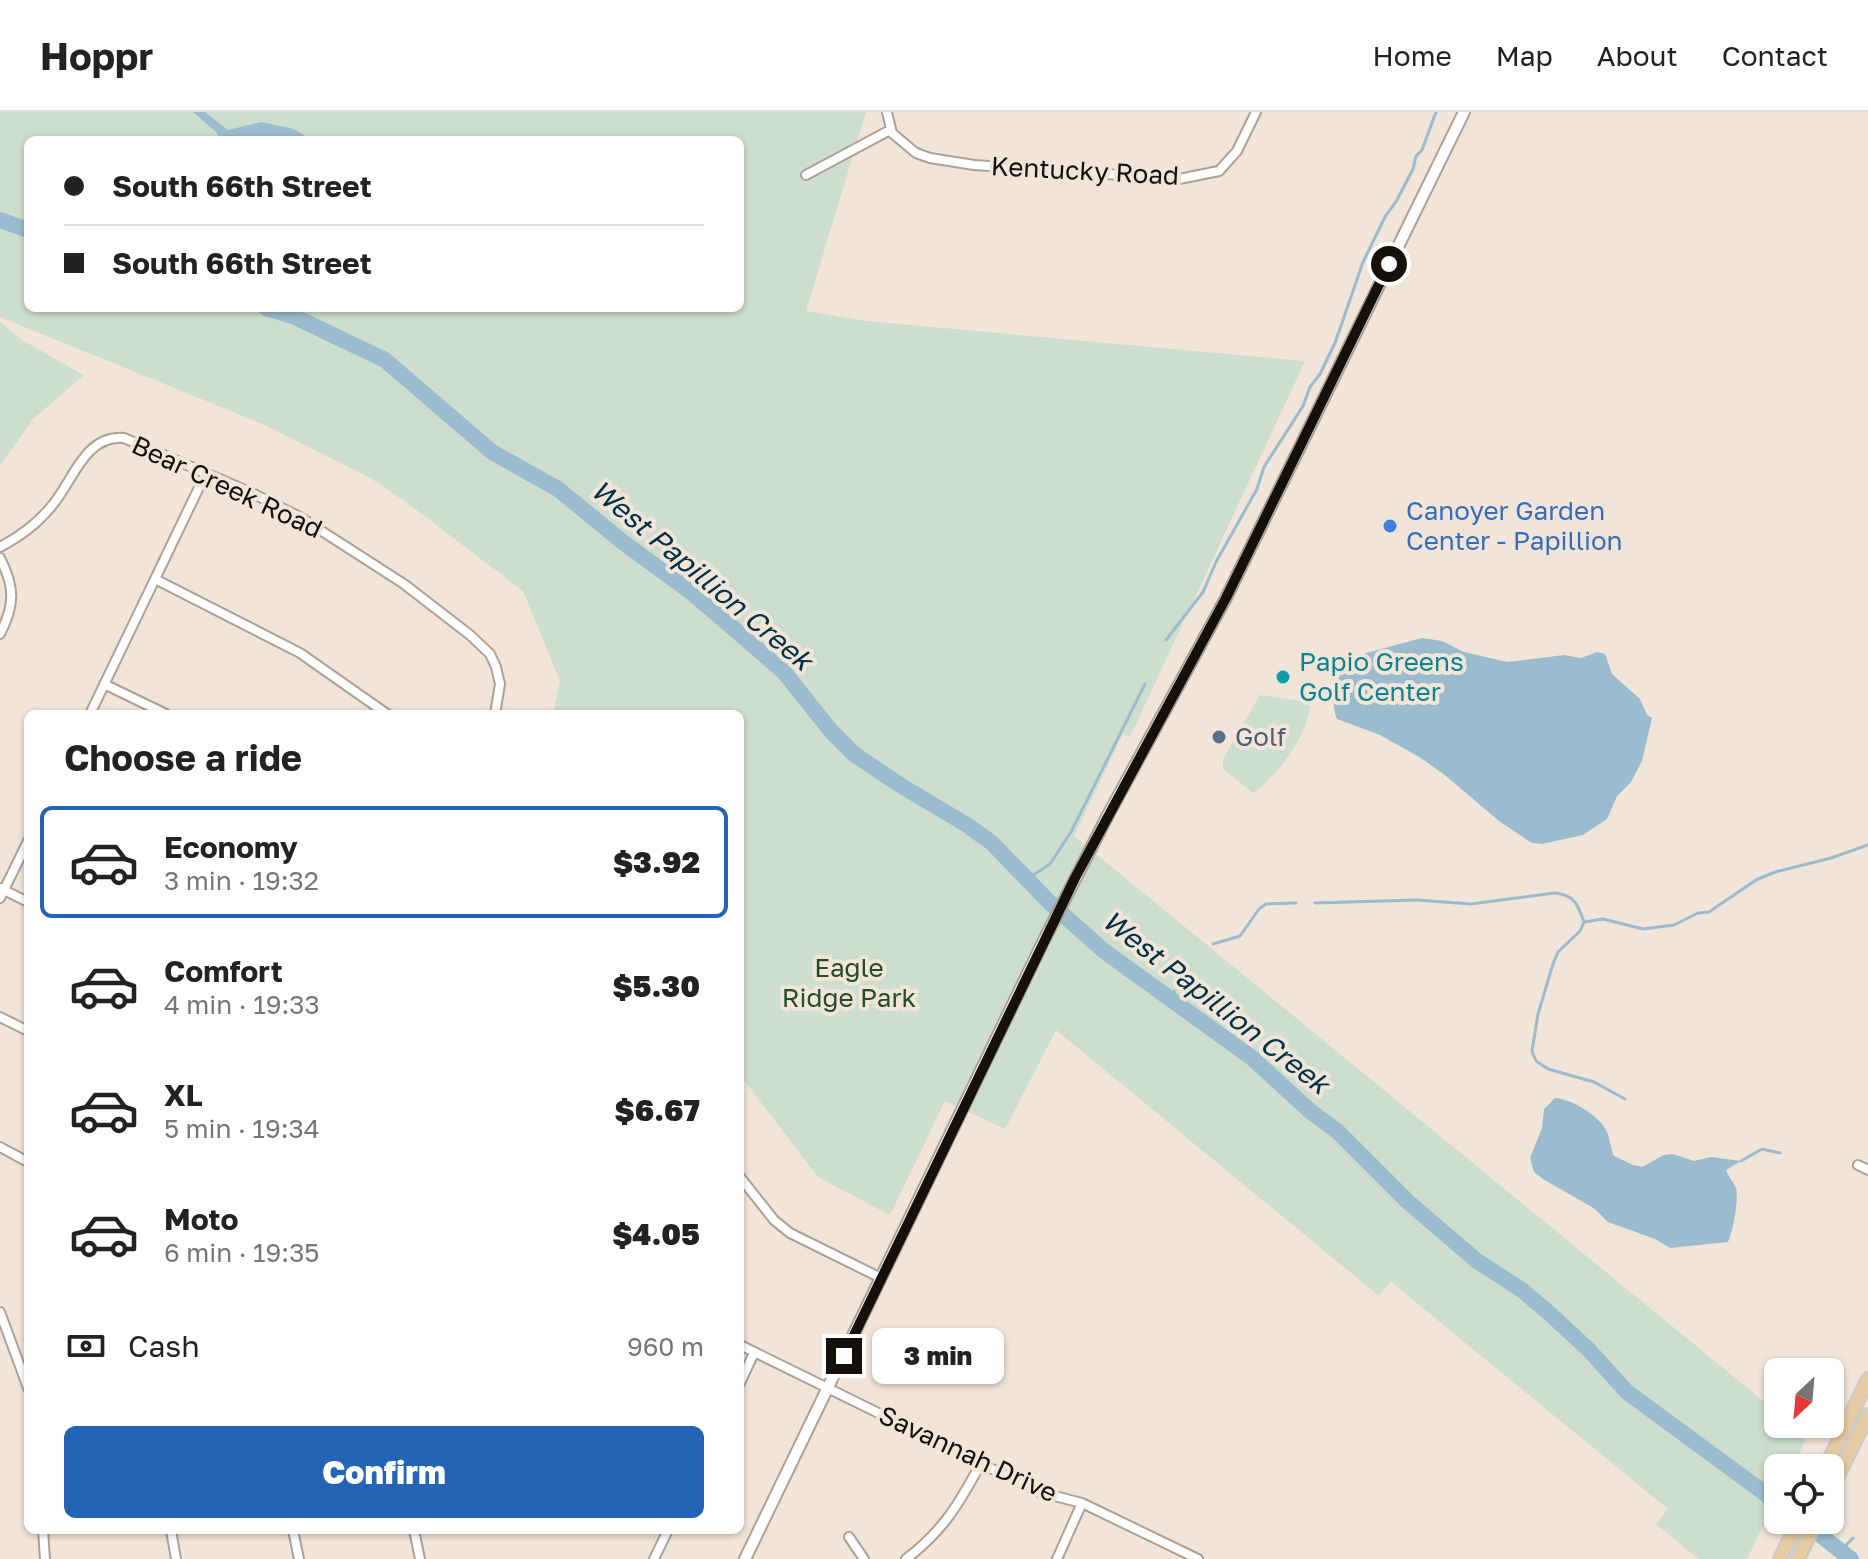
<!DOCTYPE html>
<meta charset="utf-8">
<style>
body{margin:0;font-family:"Golos Text",sans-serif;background:#f2f2f2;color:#222;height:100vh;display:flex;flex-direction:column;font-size:30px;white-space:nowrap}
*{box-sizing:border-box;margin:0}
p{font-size:26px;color:#767676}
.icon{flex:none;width:44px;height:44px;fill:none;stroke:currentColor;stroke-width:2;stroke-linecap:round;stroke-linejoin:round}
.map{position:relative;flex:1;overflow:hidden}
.drawer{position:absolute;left:24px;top:598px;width:720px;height:824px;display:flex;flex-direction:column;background:#fff;border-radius:12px;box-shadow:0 2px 6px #0004}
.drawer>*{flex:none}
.banner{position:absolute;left:24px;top:24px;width:720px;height:176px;border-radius:12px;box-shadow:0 2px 6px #0004;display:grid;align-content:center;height:176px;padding:0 40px;background:#fff}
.needle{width:52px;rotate:206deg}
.tools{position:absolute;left:1764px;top:1246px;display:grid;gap:16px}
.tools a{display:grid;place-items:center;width:80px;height:80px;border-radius:12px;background:#fff;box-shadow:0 2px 6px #0004;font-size:40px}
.end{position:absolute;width:36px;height:36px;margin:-18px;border:10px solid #14100c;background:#fff;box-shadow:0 0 0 4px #fff}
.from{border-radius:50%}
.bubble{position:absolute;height:56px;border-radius:12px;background:#fff;box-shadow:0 2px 6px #0004;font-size:26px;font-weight:800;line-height:56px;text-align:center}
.banner b{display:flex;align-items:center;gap:28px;height:76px;font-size:30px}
.banner b+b{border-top:2px solid #e0e0e0}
.banner i{width:20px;height:20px;background:#222}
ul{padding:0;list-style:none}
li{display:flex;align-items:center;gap:24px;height:112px;margin:0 16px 12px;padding:0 24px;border:4px solid transparent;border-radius:12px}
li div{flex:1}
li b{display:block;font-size:30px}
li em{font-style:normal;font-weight:800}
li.current{border-color:#2364b5}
li>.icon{width:72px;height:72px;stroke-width:1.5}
h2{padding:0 40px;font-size:36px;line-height:96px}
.pay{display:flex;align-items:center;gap:20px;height:88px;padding:0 40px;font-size:30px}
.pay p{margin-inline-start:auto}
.cta{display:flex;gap:16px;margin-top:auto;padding:16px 40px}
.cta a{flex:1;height:92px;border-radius:12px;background:#2364b5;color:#fff;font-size:32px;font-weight:800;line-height:92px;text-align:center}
header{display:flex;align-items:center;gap:48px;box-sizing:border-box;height:112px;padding:0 40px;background:#fff;border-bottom:2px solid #e0e0e0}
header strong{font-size:38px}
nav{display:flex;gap:44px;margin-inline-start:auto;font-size:28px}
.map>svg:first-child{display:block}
</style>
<header>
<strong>Hoppr</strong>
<nav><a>Home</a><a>Map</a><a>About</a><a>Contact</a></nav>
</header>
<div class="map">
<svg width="1868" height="1447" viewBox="0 0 1868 1447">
<rect width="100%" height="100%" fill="#f1e4d8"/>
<path fill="#cddecf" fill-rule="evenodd" d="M0 0H866L806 199 866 209 1305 249 1130 625 1123 622 1074 724 1778 1301V1312H1792L1807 1325 1792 1356H1778V1384L1747 1447H1698L1656 1412 1668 1397 1391 1170 1379 1184 1056 918 1005 1017 945 989 890 1103 818 1065 740 963V602H553L560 569 523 479 406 390 369 365 265 313 0 205ZM28 28H740V196H28Z
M0 210 22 228 84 263 33 307 0 354Z
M1260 583 1310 590C1311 620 1276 666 1253 681L1223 657V647Z"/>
<path fill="#9abcce" d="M193 0H205L228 18 261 10 294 17 311 28H220L217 21Z
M1422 526 1442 529 1464 540 1507 550 1564 543 1581 546 1597 540 1605 542 1612 562 1640 587 1647 603 1652 606 1642 649 1631 670 1617 684 1607 707 1583 723 1542 732 1532 731 1499 709 1446 664 1421 646 1380 623 1337 607C1328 584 1338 555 1359 543Z
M1555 986C1571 987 1598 1003 1606 1018 1610 1026 1610 1035 1614 1044L1633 1053 1642 1055 1664 1043 1673 1042 1694 1049 1711 1045 1741 1049 1726 1058C1728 1064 1733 1070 1736 1076 1739 1086 1733 1121 1728 1130L1670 1136 1655 1127 1608 1110 1595 1097 1543 1067 1534 1060 1530 1046 1542 1016 1544 997Z"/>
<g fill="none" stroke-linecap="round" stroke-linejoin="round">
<path stroke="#9abcce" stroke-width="3" d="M1166 528 1203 480 1216 450 1257 377 1264 355 1303 294 1310 275 1320 262 1335 231 1363 150 1385 105 1397 88 1413 57 1416 44 1422 38 1436 0
M1027 767 1050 752 1071 720 1145 572
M1315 791 1417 788 1471 792 1555 781C1575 783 1578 793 1584 810
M1213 832 1240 824 1259 797 1266 792 1296 791
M1166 885 1174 879
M1625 987 1594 970 1548 957 1536 949 1532 939 1538 902 1553 852 1558 840 1580 819 1584 810 1603 807 1643 817 1674 813 1698 801 1709 800 1756 768 1775 760 1831 746 1868 733
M1741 1049 1762 1037 1780 1041
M1842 1437 1853 1426"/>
<path stroke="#9abcce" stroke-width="16" d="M0 108 28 118
M266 196 293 204 385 248 492 340 558 377 624 431 691 480 784 560 831 619 854 642 900 673 967 713 992 731 1050 791 1104 839 1252 946 1310 999 1337 1019 1407 1089 1477 1149 1522 1178 1549 1201 1589 1238 1627 1280 1778 1391
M1801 1408 1851 1447"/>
<g stroke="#ada196" stroke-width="12">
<path id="minor" d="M887 0 892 21 916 41 930 46 974 53 1179 67 1219 59 1237 39 1256 0
M806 63 890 18
M0 435C19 425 36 413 50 396 73 371 83 323 124 326L252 381 300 405 404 472 470 523 490 542 496 555 500 572 495 602
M0 446C15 475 15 493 0 522
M155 467 300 541 387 602
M104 572 166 602
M90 602 206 361
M0 776 28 790
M0 786 28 729
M0 905 28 919
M0 1035 28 1050
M1858 1053 1868 1058
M740 1065 774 1108 790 1121 881 1166
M0 1200 28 1276
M740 1233 1039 1380 1082 1391 1198 1447
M740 1271 754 1241
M43 1418 45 1447
M171 1418 176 1447
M293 1418 299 1447
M414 1418 420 1447
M849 1425 864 1447
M654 1447 668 1418
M906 1447C943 1419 959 1392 981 1351
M1057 1447 1082 1391"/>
</g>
<g stroke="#ada196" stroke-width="14">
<path id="tertiary" d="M745 1447 1044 828 1108 703 1226 486 1464 0"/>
</g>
<g stroke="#cbcaca" stroke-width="16">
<path id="primary" d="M1825 1356 1868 1267
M1830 1380 1868 1303
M1780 1447 1799 1408
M1798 1447 1817 1408"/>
</g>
<use href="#minor" stroke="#fff" stroke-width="8"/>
<use href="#tertiary" stroke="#fff" stroke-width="10"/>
<use href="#primary" stroke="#e5caa3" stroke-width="12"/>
</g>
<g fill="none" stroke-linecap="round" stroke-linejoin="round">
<path stroke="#14100c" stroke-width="10" d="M844 1244 1075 766 1226 486 1389 152"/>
</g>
<circle fill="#3f7fe0" stroke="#f1e4d8" stroke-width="3" cx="1390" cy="414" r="8"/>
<circle fill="#0f9aa8" stroke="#f1e4d8" stroke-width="3" cx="1283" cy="565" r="8"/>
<circle fill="#5c6f8a" stroke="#f1e4d8" stroke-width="3" cx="1219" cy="625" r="8"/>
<g text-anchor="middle" stroke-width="8" stroke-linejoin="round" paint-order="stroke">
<g font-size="26" fill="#14100c" stroke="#f1e4d8">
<text transform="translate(1085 59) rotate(3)" y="9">Kentucky Road</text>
<text transform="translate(227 375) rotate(25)" y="9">Bear Creek Road</text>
<text transform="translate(968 1342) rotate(25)" y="9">Savannah Drive</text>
</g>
<g font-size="26" fill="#366cbe" stroke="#f1e4d8" text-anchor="start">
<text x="1406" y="408">Canoyer Garden<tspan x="1406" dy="30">Center - Papillion</tspan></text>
</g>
<g font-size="26" fill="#0d838f" stroke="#f1e4d8" text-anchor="start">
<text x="1299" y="559">Papio Greens<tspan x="1299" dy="30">Golf Center</tspan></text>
</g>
<g font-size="26" fill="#4e5e75" stroke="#f1e4d8" text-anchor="start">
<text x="1235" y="634">Golf</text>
</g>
<g font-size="26" fill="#214d2b" stroke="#f1e4d8">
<text x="849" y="865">Eagle<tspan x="849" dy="30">Ridge Park</tspan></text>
</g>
<g font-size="28" font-style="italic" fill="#003245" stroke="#f1e4d8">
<text transform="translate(702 463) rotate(40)" y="10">West Papillion Creek</text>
<text transform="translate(1216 890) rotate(38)" y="10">West Papillion Creek</text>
</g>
</g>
</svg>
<div class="tools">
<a><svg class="needle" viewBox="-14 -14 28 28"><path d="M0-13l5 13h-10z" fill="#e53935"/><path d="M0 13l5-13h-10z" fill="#767676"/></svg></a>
<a><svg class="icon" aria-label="locate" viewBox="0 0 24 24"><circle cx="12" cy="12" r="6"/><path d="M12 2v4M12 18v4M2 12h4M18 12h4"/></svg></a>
</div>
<i class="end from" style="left:1389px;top:152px"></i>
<i class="end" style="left:844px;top:1244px"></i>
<div class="bubble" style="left:872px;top:1216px;width:132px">3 min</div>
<div class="banner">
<b><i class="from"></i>South 66th Street</b>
<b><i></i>South 66th Street</b>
</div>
<section class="drawer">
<h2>Choose a ride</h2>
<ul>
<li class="current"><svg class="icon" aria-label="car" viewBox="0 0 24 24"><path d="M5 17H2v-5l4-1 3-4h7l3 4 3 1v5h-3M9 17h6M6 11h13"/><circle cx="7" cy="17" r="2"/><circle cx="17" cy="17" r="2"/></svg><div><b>Economy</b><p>3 min · 19:32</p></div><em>$3.92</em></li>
<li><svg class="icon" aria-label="car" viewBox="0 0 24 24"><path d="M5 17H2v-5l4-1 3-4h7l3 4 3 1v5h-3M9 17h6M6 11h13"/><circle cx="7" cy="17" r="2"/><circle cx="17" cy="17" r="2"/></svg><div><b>Comfort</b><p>4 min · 19:33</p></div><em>$5.30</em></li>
<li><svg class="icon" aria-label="car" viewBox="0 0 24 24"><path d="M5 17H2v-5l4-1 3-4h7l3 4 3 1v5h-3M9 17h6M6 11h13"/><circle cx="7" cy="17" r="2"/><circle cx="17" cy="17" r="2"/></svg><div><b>XL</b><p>5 min · 19:34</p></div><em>$6.67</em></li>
<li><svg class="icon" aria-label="car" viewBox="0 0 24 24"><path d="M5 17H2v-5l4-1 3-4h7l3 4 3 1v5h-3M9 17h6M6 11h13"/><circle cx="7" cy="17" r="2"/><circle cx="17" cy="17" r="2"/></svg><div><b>Moto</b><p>6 min · 19:35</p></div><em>$4.05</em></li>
</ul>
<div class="pay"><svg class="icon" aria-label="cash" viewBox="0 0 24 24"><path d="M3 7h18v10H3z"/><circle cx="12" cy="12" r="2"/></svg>Cash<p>960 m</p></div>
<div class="cta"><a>Confirm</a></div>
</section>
</div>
